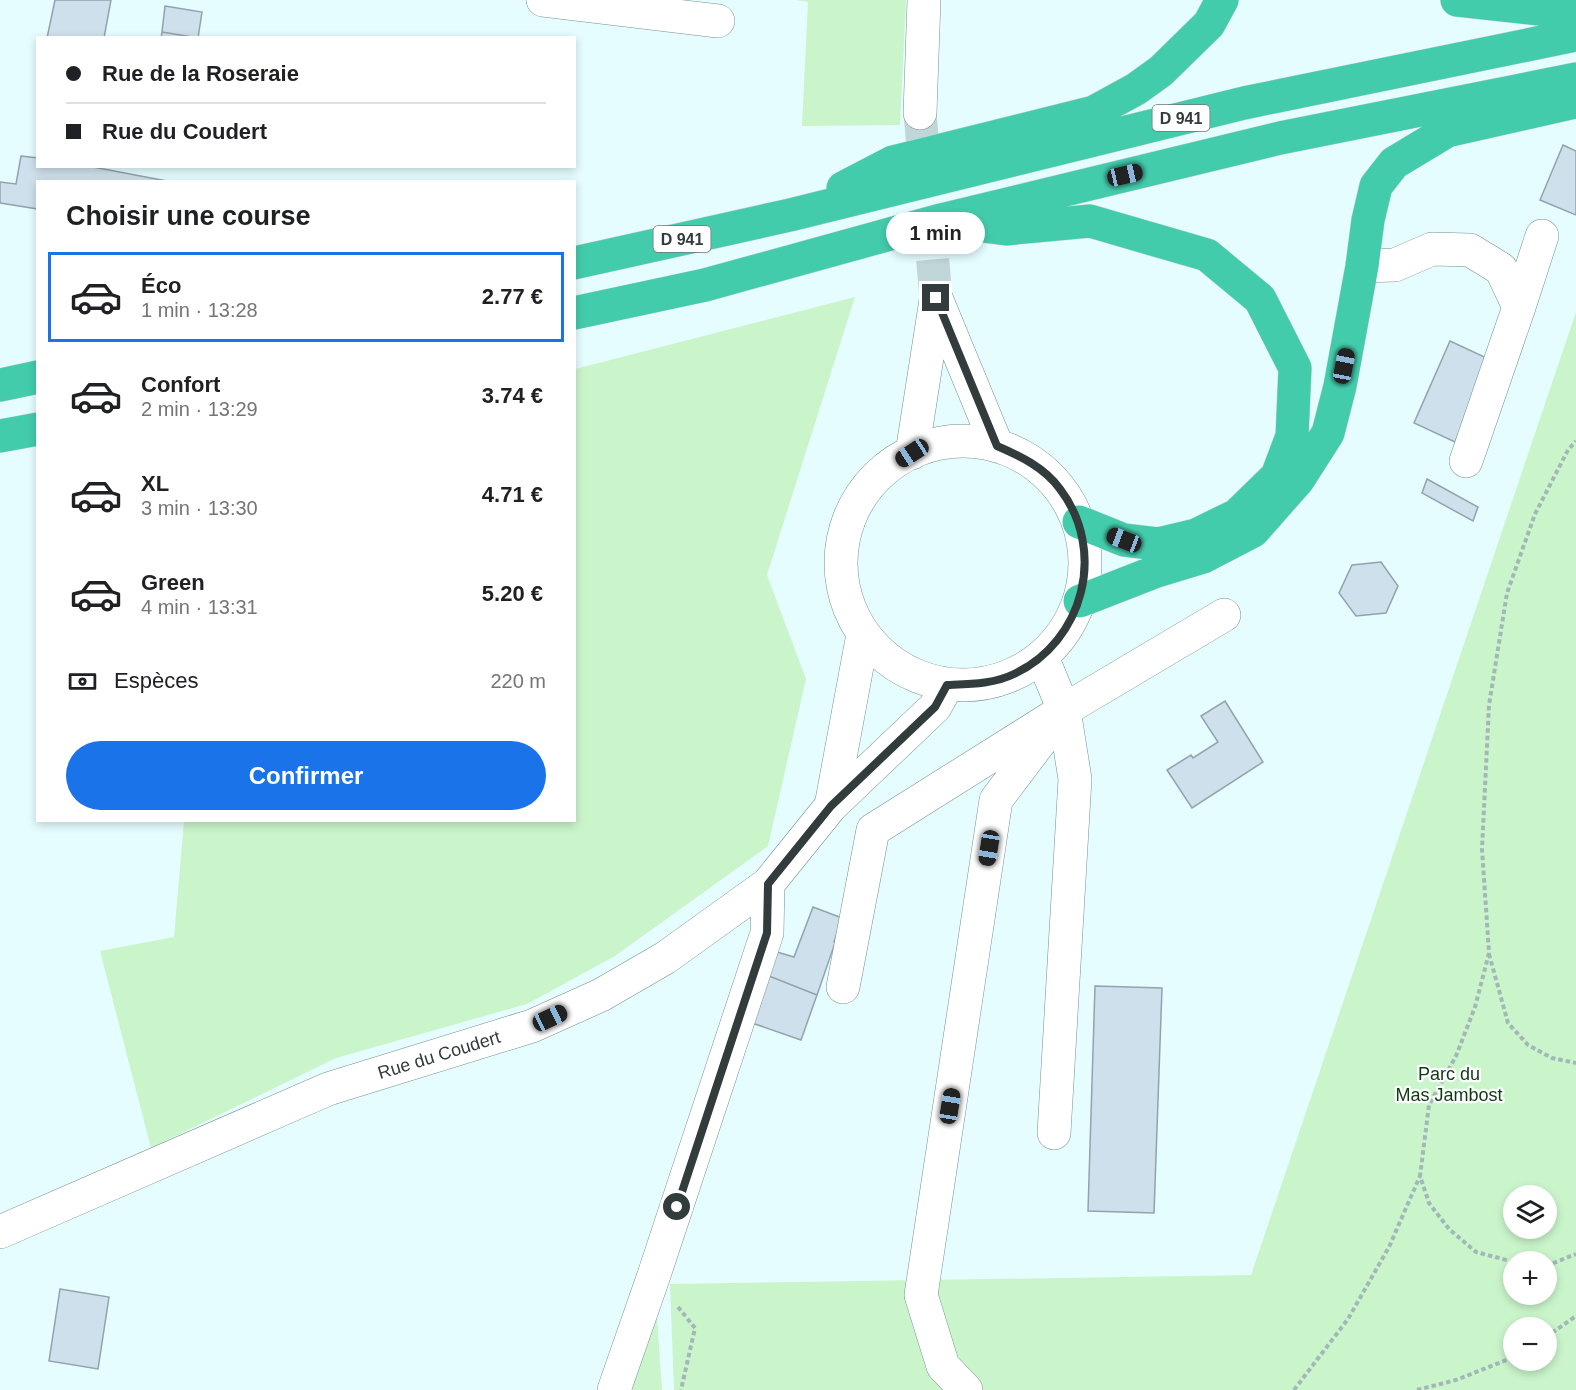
<!DOCTYPE html>
<html lang="fr">
<meta charset="utf-8">
<style>
body{margin:0;font-family:Helvetica,sans-serif;background:#f6f6f6;color:#202124;height:100vh;display:flex;flex-direction:column;font-size:22px;white-space:nowrap}
*{box-sizing:border-box;margin:0}
p{font-size:20px;color:#757577}
.icon{flex:none;width:33px;height:33px;fill:none;stroke:currentColor;stroke-width:2;stroke-linecap:round;stroke-linejoin:round}
.map{position:relative;flex:1;overflow:hidden}
.drawer{position:absolute;left:36px;top:180px;width:540px;height:642px;display:flex;flex-direction:column;background:#fff;border-radius:0px;box-shadow:0 3px 9px #0003}
.drawer>*{flex:none}
.hud{position:absolute;left:36px;top:36px;width:540px;height:132px;border-radius:0px;box-shadow:0 3px 9px #0003;display:grid;align-content:center;height:132px;padding:0 30px;background:#fff}
.buttons{position:absolute;left:1503px;top:1185px;display:grid;gap:12px}
.buttons a{display:grid;place-items:center;width:54px;height:54px;border-radius:50%;background:#fff;box-shadow:0 3px 9px #0003;font-size:30px}
.end{position:absolute;width:27px;height:27px;margin:-14px;border:8px solid #333c3d;background:#fff;box-shadow:0 0 0 3px #fff}
.from{border-radius:50%}
.bubble{position:absolute;height:42px;border-radius:21px;background:#fff;box-shadow:0 3px 9px #0003;font-size:20px;font-weight:600;line-height:42px;text-align:center}
.car{position:absolute;width:18px;height:36px;margin:-18px -9px;border-radius:8px;box-shadow:0 0 4px 2px #0007;background:linear-gradient(#222 24%,#8ab4d8 0 40%,#222 0 76%,#8ab4d8 0 86%,#222 0)}
.hud b{display:flex;align-items:center;gap:21px;height:57px;font-size:22px}
.hud b+b{border-top:2px solid #e0e0e0}
.hud i{width:15px;height:15px;background:#202124}
ul{padding:0;list-style:none}
li{display:flex;align-items:center;gap:18px;height:90px;margin:0 12px 9px;padding:0 18px;border:3px solid transparent;border-radius:0px}
li div{flex:1}
li b{display:block;font-size:22px}
li em{font-style:normal;font-weight:600}
li.current{border-color:#1a73e8}
li>.icon{width:54px;height:54px;stroke-width:1.5}
h2{padding:0 30px;font-size:27px;line-height:72px}
.pay{display:flex;align-items:center;gap:15px;height:66px;padding:0 30px;font-size:22px}
.pay p{margin-inline-start:auto}
.button{display:flex;gap:12px;margin-top:auto;padding:12px 30px}
.button a{flex:1;height:69px;border-radius:36px;background:#1a73e8;color:#fff;font-size:24px;font-weight:600;line-height:69px;text-align:center}
.map>svg:first-child{display:block}
</style>
<div class="map">
<svg width="1576" height="1390" viewBox="0 0 1576 1390">
<rect width="100%" height="100%" fill="#e5fdff"/>
<path fill="#caf5cb" fill-rule="evenodd" d="M795 0H906L900 125 802 126 808 2Z
M855 297 767 575 806 679 768 846 615 956 527 1004 336 1058 151 1148 100 951 174 937 184 821 574 820 575 369Z
M1576 312V1390H674L670 1284 1251 1275ZM1514 1196H1546V1228H1514ZM1514 1262H1546V1294H1514ZM1514 1328H1546V1360H1514Z
M654 1275 662 1390H617Z"/>
<path fill="#cee0eb" stroke="#91a3ad" stroke-width="1.5" d="M55 0H111L104 38H47Z
M165 6 202 12 198 38 162 32Z
M162 32 192 37V38H161Z
M1563 145 1576 151V215L1540 200Z
M21 156 38 158V166H88L172 182H38V209L0 203V182L16 184Z
M1450 341 1491 360 1455 442 1414 423Z
M1427 479 1478 507 1473 521 1422 493Z
M1381 562 1398 586 1386 613 1356 616 1339 593 1352 565Z
M1225 701 1263 762 1192 808 1167 770 1191 755 1193 758 1218 742 1201 716Z
M813 907 842 918 834 942 835 943 817 995 769 976 777 952 794 957Z
M769 976 817 995 801 1040 752 1023Z
M1095 986 1162 988 1154 1213 1088 1211Z
M60 1289 109 1297 98 1369 49 1361Z"/>
<g fill="none" stroke-linecap="round" stroke-linejoin="round">
<path stroke="#c1d6d8" stroke-width="33" stroke-dasharray="33 16" stroke-linecap="butt" d="M920 113 936 298"/>
<g stroke="#798f91" stroke-width="34">
<path id="minor" d="M543 0 718 21
M920 113 924 0
M1362 266 1395 265 1432 249 1470 250 1501 269 1519 307 1466 461
M936 298 997 446
M1519 307 1542 236
M841 563a122 122 0 1 1 244 0a122 122 0 1 1-244 0Z
M912 453 936 300
M1042 657 1064 710 1075 779 1054 1133
M831 806 863 634
M843 987 873 830 1064 710 1224 615
M0 1232 328 1089 532 1026 601 995 665 958 768 884 831 806 935 707 947 685
M614 1390 654 1275 767 933 768 884
M966 1390 943 1366 921 1295 996 800 1064 710"/>
</g>
<g stroke="#dadcdc" stroke-width="34">
<path id="highway" d="M1457 0 1576 13
M843 188 893 162 1094 112 1136 89 1161 71 1209 24 1222 0
M959 223 1006 229 1090 221 1207 255 1260 299 1295 368 1292 436 1277 476 1237 515 1196 535 1158 544 1124 540 1079 522
M574 263 790 215 1244 103 1576 35
M574 313 705 285 941 220 1280 138 1576 79
M0 385 38 377
M0 436 38 429
M1080 601 1157 571 1203 557 1253 531 1298 480 1328 433 1340 386 1362 266 1368 220 1376 186 1394 163 1447 131 1571 103"/>
</g>
<path stroke="#a4b7b8" stroke-width="4" stroke-dasharray="4.5 3" stroke-linecap="butt" d="M1489 954 1508 1023 1528 1045 1552 1058 1576 1063
M1514 1262 1476 1252 1449 1229 1429 1203 1420 1176 1429 1105 1456 1056 1475 1007 1489 953 1482 849 1489 705 1507 593 1535 514 1568 450 1576 441
M1546 1266 1576 1254
M678 1307 695 1328 681 1390
M1546 1337 1576 1316
M1294 1390 1348 1319 1389 1247 1420 1176
M1417 1390 1456 1380 1514 1357"/>
<use href="#minor" stroke="#fff" stroke-width="33"/>
<use href="#highway" stroke="#43ccac" stroke-width="33"/>
</g>
<g fill="none" stroke-linecap="round" stroke-linejoin="round">
<path stroke="#333c3d" stroke-width="8" d="M677 1207 767 933 768 884 831 806 935 707 947 685C970 684 994 684 1014 674 1084 641 1107 551 1060 489 1044 467 1020 456 997 446L936 298"/>
</g>
<g text-anchor="middle" stroke-width="4.5" stroke-linejoin="round" paint-order="stroke">
<g fill="#fff" stroke="#707677" stroke-width="1.5">
<rect x="1152.5" y="105" width="57" height="26" rx="4.5"/>
<rect x="653.5" y="226" width="57" height="26" rx="4.5"/>
</g>
<g font-size="16" font-weight="bold" fill="#333c3d">
<text x="1181" y="124">D 941</text>
<text x="682" y="245">D 941</text>
</g>
<g font-size="18" fill="#333c3d" stroke="#fff">
<text transform="translate(439 1055) rotate(-17)" y="6">Rue du Coudert</text>
</g>
<g font-size="18" fill="#0c3b13" stroke="#fff">
<text x="1449" y="1080">Parc du<tspan x="1449" dy="21">Mas Jambost</tspan></text>
</g>
</g>
</svg>
<div class="buttons">
<a><svg class="icon" aria-label="layers" viewBox="0 0 24 24"><path d="M12 4l9 5-9 5-9-5zM3 14l9 5 9-5"/></svg></a>
<a>+</a>
<a>−</a>
</div>
<i class="end from" style="left:677px;top:1207px"></i>
<i class="end" style="left:936px;top:298px"></i>
<div class="bubble" style="left:886px;top:212px;width:99px">1 min</div>
<i class="car" style="left:1125px;top:175px;rotate:77deg"></i>
<i class="car" style="left:1344px;top:366px;rotate:11deg"></i>
<i class="car" style="left:912px;top:453px;rotate:237deg"></i>
<i class="car" style="left:1124px;top:540px;rotate:291deg"></i>
<i class="car" style="left:989px;top:848px;rotate:189deg"></i>
<i class="car" style="left:550px;top:1018px;rotate:65deg"></i>
<i class="car" style="left:950px;top:1106px;rotate:9deg"></i>
<div class="hud">
<b><i class="from"></i>Rue de la Roseraie</b>
<b><i></i>Rue du Coudert</b>
</div>
<section class="drawer">
<h2>Choisir une course</h2>
<ul>
<li class="current"><svg class="icon" aria-label="car" viewBox="0 0 24 24"><path d="M5 17H2v-5l4-1 3-4h7l3 4 3 1v5h-3M9 17h6M6 11h13"/><circle cx="7" cy="17" r="2"/><circle cx="17" cy="17" r="2"/></svg><div><b>Éco</b><p>1 min · 13:28</p></div><em>2.77 €</em></li>
<li><svg class="icon" aria-label="car" viewBox="0 0 24 24"><path d="M5 17H2v-5l4-1 3-4h7l3 4 3 1v5h-3M9 17h6M6 11h13"/><circle cx="7" cy="17" r="2"/><circle cx="17" cy="17" r="2"/></svg><div><b>Confort</b><p>2 min · 13:29</p></div><em>3.74 €</em></li>
<li><svg class="icon" aria-label="car" viewBox="0 0 24 24"><path d="M5 17H2v-5l4-1 3-4h7l3 4 3 1v5h-3M9 17h6M6 11h13"/><circle cx="7" cy="17" r="2"/><circle cx="17" cy="17" r="2"/></svg><div><b>XL</b><p>3 min · 13:30</p></div><em>4.71 €</em></li>
<li><svg class="icon" aria-label="car" viewBox="0 0 24 24"><path d="M5 17H2v-5l4-1 3-4h7l3 4 3 1v5h-3M9 17h6M6 11h13"/><circle cx="7" cy="17" r="2"/><circle cx="17" cy="17" r="2"/></svg><div><b>Green</b><p>4 min · 13:31</p></div><em>5.20 €</em></li>
</ul>
<div class="pay"><svg class="icon" aria-label="cash" viewBox="0 0 24 24"><path d="M3 7h18v10H3z"/><circle cx="12" cy="12" r="2"/></svg>Espèces<p>220 m</p></div>
<div class="button"><a>Confirmer</a></div>
</section>
</div>
